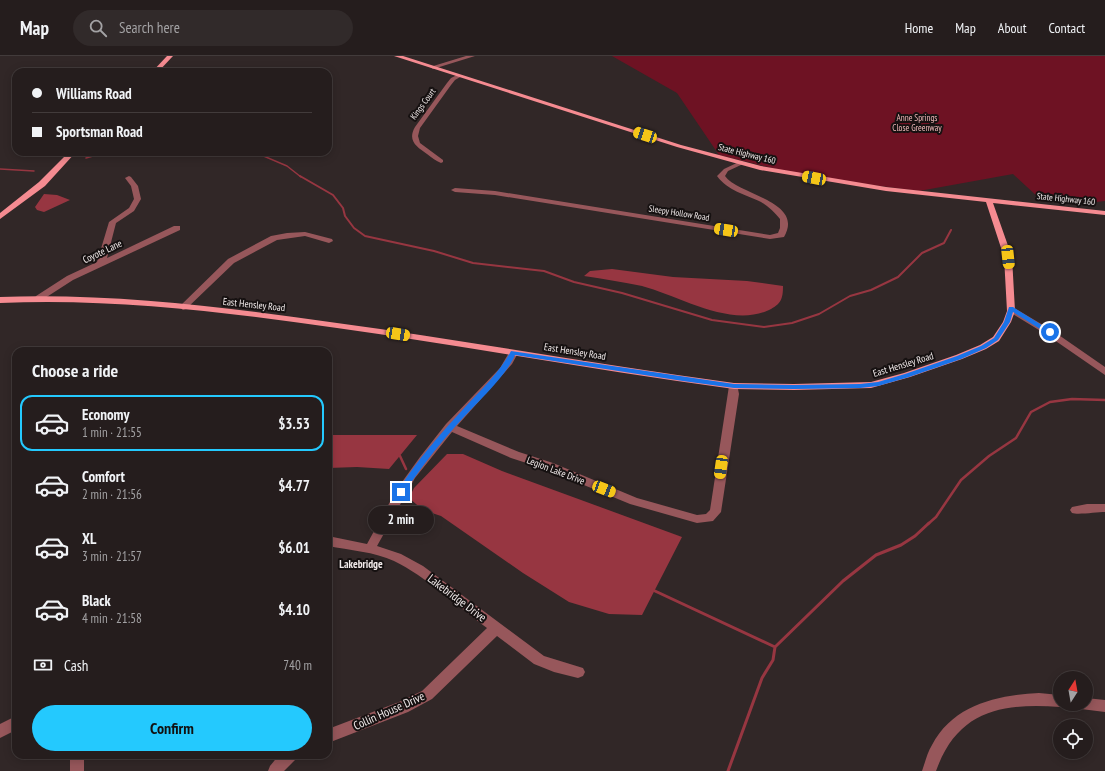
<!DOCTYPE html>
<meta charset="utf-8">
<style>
body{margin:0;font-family:"PT Sans Narrow",sans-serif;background:#312a2a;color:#f1f3f6;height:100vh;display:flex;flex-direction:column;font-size:15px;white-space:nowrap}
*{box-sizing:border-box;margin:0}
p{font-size:13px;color:#a3a2a4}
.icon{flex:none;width:22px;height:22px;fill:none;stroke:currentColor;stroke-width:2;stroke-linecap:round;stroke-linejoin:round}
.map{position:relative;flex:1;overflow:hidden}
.sheet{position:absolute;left:12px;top:291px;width:320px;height:412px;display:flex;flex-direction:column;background:#251d1d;border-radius:12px;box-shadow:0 2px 10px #0003,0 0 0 1px #423b3b}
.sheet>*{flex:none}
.guide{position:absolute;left:12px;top:12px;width:320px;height:88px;border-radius:12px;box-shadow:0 2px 10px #0003,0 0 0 1px #423b3b;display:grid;align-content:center;height:88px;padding:0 20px;background:#251d1d}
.needle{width:26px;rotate:11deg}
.tools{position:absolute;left:1053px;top:615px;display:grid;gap:8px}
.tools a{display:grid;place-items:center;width:40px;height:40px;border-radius:50%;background:#251d1d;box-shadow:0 2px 10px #0003,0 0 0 1px #423b3b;font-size:20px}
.end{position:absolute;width:18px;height:18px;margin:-9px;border:5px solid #1a73e8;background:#fff;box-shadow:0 0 0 2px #fff}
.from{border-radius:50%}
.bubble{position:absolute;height:28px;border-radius:14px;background:#251d1d;box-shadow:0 2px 10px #0003,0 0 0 1px #423b3b;font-size:13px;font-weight:700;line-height:28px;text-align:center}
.car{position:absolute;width:12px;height:24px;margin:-12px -6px;border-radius:5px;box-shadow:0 0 3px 1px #0007;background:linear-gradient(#f5c518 24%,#345 0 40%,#f5c518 0 76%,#345 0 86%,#f5c518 0)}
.guide b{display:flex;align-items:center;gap:14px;height:38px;font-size:15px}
.guide b+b{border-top:1px solid #423b3b}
.guide i{width:10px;height:10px;background:#f1f3f6}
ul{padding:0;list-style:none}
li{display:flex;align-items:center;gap:12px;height:56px;margin:0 8px 6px;padding:0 12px;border:2px solid transparent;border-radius:12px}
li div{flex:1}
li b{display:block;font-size:15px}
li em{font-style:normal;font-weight:700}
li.current{border-color:#24c9fe}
li>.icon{width:36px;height:36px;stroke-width:1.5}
h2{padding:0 20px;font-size:18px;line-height:48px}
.pay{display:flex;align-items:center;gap:10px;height:44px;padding:0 20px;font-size:15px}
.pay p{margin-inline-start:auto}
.cta{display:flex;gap:8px;margin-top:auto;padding:8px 20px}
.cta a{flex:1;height:46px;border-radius:24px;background:#24c9fe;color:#111;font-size:16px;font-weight:700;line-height:46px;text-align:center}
header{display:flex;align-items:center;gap:24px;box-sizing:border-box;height:56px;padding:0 20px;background:#251d1d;border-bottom:1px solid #423b3b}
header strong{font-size:19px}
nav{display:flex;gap:22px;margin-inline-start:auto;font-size:14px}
.search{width:280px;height:36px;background:#312a2a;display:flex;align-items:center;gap:10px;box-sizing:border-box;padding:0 14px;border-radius:22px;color:#a3a2a4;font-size:15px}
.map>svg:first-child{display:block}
</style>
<header>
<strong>Map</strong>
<div class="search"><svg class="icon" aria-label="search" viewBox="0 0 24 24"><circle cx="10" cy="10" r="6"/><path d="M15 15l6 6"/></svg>Search here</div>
<nav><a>Home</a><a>Map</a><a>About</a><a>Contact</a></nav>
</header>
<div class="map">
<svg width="1105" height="715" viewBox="0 0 1105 715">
<rect width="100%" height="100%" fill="#312727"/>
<path fill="#6e1223" d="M612 0H1105V145L1087 147 1040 143 1013 118 919 135 849 126 784 115 719 99 677 37Z"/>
<path fill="#973641" d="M44 138 57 139 70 144 44 156 37 154 35 151Z
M612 213 673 221 747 225 783 230C783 243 781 248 769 254 730 272 680 240 642 230 623 226 604 223 584 220L590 215Z
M328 379H417L389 413 357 411 328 412Z
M447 398H463L502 415 682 481 642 559 609 558 569 546 523 517 441 460 423 454 409 442 414 432Z"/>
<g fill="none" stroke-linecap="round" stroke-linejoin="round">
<path stroke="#973641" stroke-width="1.5" d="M183 96H222
M254 96 287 110 301 121
M86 102 107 96
M0 113 34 115"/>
<path stroke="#973641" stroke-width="2" d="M300 120 333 139 343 152 345 160 354 172 365 180 434 195 473 207 544 215 574 226 622 237 712 264 764 271 792 267 819 258 850 240 871 234 898 221 922 197 944 187 951 174"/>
<path stroke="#973641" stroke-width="2.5" d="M400 400 406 413
M928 468 936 461 961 424 989 400 1016 382 1031 356 1050 346 1072 343 1105 344"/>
<path stroke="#973641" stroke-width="3" d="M655 535 775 591
M728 715 762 622 773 604 775 591 843 525 876 499 901 489 915 480 929 467"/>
<path fill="#97575b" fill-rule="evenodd" d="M466 0H475L433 13 430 11Z
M457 19 462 20 455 24 451 29 420 72 418 80 420 87 443 104V106L441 107C436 105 432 102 427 98 417 91 407 85 415 71L447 27 451 22Z
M741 105 743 106V108L728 115 725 120C738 139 805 145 784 181L770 183 495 139 455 136 451 134 455 132 495 135 770 179 778 177 780 172V163C775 157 768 150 761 146 745 138 728 135 717 120L724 113Z
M129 120 131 121 138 130 141 143 134 155 116 167 107 202 174 170H180V174L73 224 42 244H36L35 242 36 240 67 220 97 206 109 166 129 152 134 143 131 130 125 122Z
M305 176 332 183 333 185 329 187 305 180 277 184 234 207 186 253 183 254 179 251 228 203 271 180 287 177Z
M1011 250 1053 275 1105 311V319L1047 279 1008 255 1007 253Z
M513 294 518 297 512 308 457 370 519 396 553 407 637 442 697 459 706 458 710 454 729 330 731 328H737L739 338 721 456 713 465 697 467 630 448 545 413 511 402 452 376 415 422 377 490 401 498 423 510 544 600 583 612 585 616 583 620 578 622 554 616 534 608 497 580 432 643 408 656 328 687V673L399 646 422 635 487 572C459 551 425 520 394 505 375 496 349 494 328 490V480L367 488 397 433 420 401 446 368 500 312 510 295Z
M1087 448H1105V456C1097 456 1078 459 1072 457L1070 454 1072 451Z
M1039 637 1060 639V648H1065V650L1060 651C1002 647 958 654 936 715H922C925 707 927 697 932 689 953 649 997 639 1039 637Z
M1086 642 1105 644V656L1081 653 1079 648H1086Z
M16 660V674L0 682V668Z
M70 699H84V715H70Z
M279 699H297L295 704 284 715H268L270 710Z"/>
<path fill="#f58b91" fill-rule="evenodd" d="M167 0H173L158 16H152Z
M394 0H403L681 89 761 110 886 131 1105 155V159L993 147 1012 201 1015 255 1011 266 999 285 986 293 962 303 910 321 871 332 794 334 734 333C601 315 470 291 337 272 226 256 112 242 0 247V241C112 237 226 251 337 267 469 285 601 309 734 327L794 328 871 326 904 317 956 299 980 289 993 281 1003 266 1007 255 1004 201 986 146 886 135 760 114 677 91Z
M69 96H76L45 130 0 163V157L39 126Z"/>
</g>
<path fill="#1a73e8" d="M1009 251H1013L1053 276 1048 278 1013 256 1010 266 998 284 986 292 961 303 909 321 878 330 860 332 794 333 734 332 683 325 515 299C506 321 471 352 454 372 435 393 419 415 403 438H398L397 436C416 405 442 376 466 350 483 332 500 316 511 295L734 328 794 329 860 328 878 326 905 318 957 300 981 290 994 282 1004 266Z"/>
<g text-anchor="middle" stroke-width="4" stroke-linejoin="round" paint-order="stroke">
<g font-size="9" fill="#f1eaea" stroke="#161111">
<text transform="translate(423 48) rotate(-54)" y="3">Kings Court</text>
<text transform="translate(747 98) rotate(14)" y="3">State Highway 160</text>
<text transform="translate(1066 143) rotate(6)" y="3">State Highway 160</text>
<text transform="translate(679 157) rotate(9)" y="3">Sleepy Hollow Road</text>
</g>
<g font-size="9" fill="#f0b9ba" stroke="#161111">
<text x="917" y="65">Anne Springs<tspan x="917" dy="10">Close Greenway</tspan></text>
</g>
<g font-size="10" fill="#f1eaea" stroke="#161111">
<text transform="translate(102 195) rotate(-25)" y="4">Coyote Lane</text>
<text transform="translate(254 248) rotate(6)" y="4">East Hensley Road</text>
<text transform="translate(575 295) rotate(9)" y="4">East Hensley Road</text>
<text transform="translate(903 308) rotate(-17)" y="4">East Hensley Road</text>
<text transform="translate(556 414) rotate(21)" y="4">Legion Lake Drive</text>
</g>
<g font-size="11" font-weight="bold" fill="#f1eaea" stroke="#161111">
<text x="361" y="512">Lakebridge</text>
</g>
<g font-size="12" fill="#f1eaea" stroke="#161111">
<text transform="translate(457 542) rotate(37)" y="4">Lakebridge Drive</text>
<text transform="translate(389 655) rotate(-24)" y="4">Collin House Drive</text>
</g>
</g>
</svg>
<div class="tools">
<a><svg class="needle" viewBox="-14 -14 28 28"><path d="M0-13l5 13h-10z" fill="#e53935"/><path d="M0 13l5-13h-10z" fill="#a3a2a4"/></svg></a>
<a><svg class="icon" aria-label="locate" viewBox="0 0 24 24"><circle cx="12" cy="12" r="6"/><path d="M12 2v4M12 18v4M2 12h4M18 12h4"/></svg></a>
</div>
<i class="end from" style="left:1050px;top:276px"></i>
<i class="end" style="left:401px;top:436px"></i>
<div class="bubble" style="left:368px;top:450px;width:66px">2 min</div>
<i class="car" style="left:645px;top:79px;rotate:288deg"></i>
<i class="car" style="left:814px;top:122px;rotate:281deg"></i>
<i class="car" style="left:726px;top:174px;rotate:279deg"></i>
<i class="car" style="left:1008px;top:201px;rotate:174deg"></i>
<i class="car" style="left:398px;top:278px;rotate:99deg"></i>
<i class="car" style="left:721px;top:411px;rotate:188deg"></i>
<i class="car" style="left:604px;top:433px;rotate:111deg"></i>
<div class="guide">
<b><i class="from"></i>Williams Road</b>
<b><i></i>Sportsman Road</b>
</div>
<section class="sheet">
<h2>Choose a ride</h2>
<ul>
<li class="current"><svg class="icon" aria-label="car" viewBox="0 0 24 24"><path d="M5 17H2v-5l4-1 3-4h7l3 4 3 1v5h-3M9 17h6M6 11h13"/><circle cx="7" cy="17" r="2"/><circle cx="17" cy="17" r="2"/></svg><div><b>Economy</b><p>1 min · 21:55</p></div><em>$3.53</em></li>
<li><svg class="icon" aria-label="car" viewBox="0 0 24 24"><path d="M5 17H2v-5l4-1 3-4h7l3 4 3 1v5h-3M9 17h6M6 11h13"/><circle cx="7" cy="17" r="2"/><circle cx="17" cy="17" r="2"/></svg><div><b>Comfort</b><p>2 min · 21:56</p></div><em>$4.77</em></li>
<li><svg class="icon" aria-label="car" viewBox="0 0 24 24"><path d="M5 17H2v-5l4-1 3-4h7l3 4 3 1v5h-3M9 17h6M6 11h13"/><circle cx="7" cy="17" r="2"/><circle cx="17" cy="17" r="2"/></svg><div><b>XL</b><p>3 min · 21:57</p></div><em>$6.01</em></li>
<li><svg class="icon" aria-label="car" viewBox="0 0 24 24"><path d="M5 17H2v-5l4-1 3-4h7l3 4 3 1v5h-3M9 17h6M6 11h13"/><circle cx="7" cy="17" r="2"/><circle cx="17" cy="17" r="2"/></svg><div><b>Black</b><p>4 min · 21:58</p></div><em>$4.10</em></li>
</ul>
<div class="pay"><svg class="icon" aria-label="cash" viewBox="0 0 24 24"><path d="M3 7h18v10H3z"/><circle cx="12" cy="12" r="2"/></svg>Cash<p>740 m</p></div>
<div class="cta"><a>Confirm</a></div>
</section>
</div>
